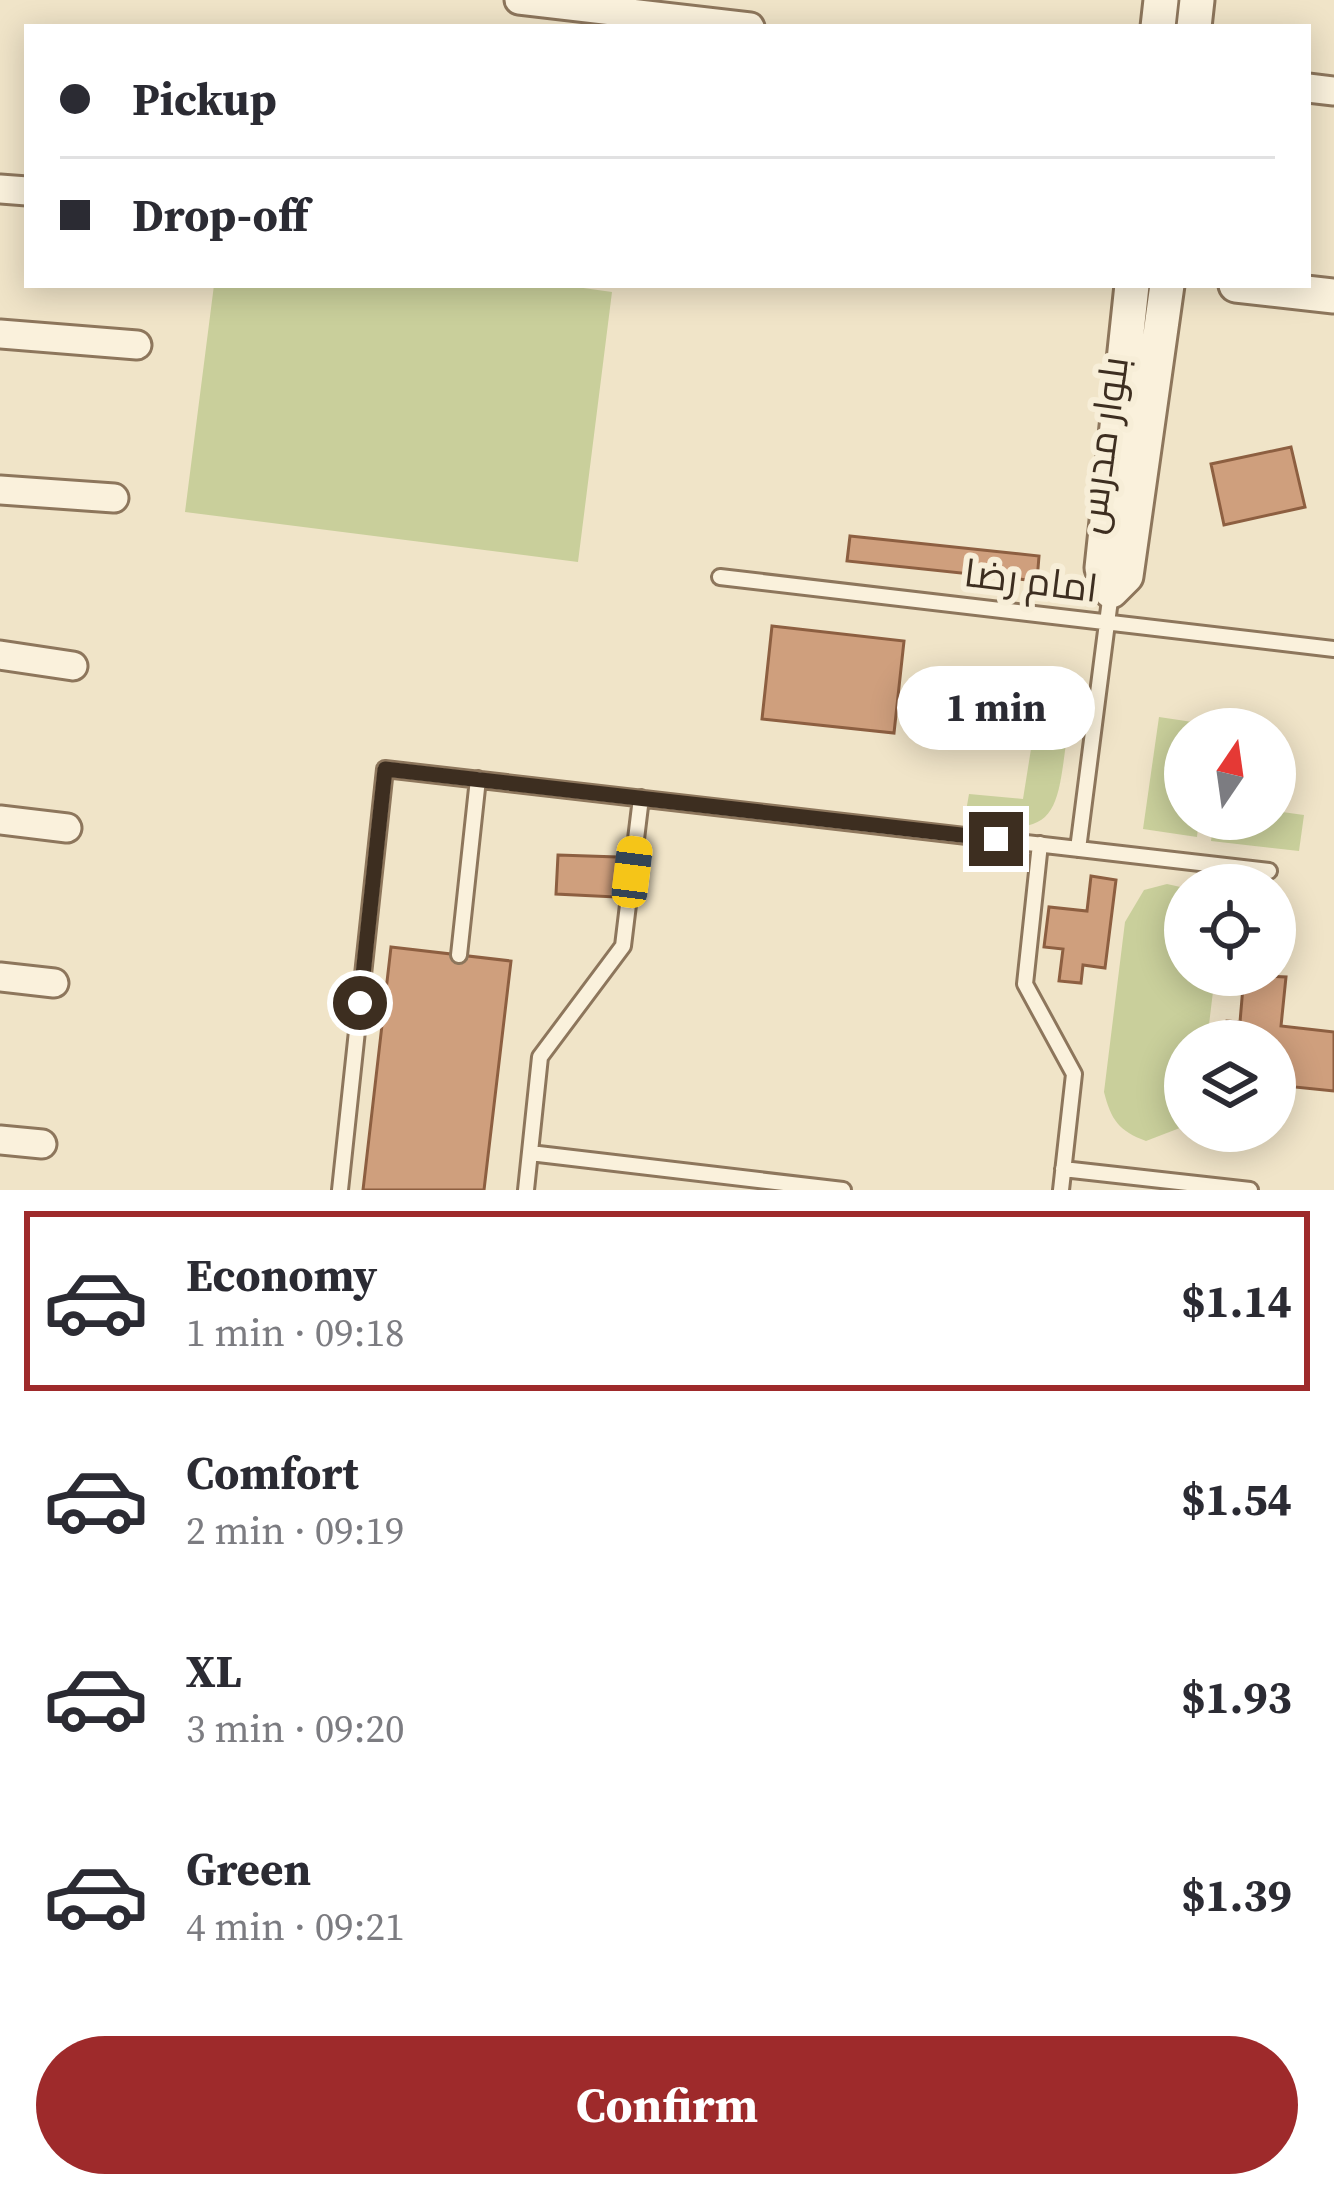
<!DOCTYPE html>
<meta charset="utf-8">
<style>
body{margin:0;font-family:"Source Serif 4",Cairo,serif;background:#f2f2f3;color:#2b2b33;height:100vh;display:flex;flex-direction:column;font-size:45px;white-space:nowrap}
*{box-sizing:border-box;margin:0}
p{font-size:39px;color:#7c7c81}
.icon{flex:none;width:66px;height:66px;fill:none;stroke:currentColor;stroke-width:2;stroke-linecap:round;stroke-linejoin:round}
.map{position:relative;height:1190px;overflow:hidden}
.details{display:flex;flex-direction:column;background:#fff;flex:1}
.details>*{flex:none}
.top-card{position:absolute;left:24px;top:24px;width:1287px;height:264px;border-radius:0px;box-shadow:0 6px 30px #0003;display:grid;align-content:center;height:264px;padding:0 36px;background:#fff}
.needle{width:78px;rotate:13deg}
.controls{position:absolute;left:1164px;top:708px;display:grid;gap:24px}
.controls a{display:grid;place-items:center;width:132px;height:132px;border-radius:50%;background:#fff;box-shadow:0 6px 30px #0003;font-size:60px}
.end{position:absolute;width:54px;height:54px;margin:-27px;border:15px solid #3d2e20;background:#fff;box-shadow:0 0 0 6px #fff}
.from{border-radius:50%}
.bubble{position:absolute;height:84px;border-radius:42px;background:#fff;box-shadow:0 6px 30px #0003;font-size:39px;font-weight:700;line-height:84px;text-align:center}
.car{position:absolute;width:36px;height:72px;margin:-36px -18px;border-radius:15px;box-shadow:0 0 9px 3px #0007;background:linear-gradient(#f5c518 24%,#345 0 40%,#f5c518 0 76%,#345 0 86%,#f5c518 0)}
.top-card b{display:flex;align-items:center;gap:42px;height:114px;font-size:45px}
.top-card b+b{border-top:3px solid #e1e1e2}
.top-card i{width:30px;height:30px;background:#2b2b33}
ul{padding:21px 0 0;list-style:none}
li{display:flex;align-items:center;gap:36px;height:180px;margin:0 24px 18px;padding:0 12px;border:6px solid transparent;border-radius:0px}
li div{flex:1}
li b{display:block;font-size:45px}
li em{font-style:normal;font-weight:700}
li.selected{border-color:#9e2a2b}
li>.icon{width:108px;height:108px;stroke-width:1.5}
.cta{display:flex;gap:24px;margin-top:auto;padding:24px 36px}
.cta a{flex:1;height:138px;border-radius:72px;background:#9e2a2b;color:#fff;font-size:48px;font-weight:700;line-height:138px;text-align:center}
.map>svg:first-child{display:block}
</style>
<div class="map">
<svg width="1334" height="1190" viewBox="0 0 1334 1190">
<rect width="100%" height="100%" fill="#f0e4c8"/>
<path fill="#c9cf9b" d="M214 285H562L612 292 578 562 185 512Z
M1159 717 1199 723 1198 729H1185V819H1199L1197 837 1143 829Z
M1035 724 1068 729C1056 814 1061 839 964 823L969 794 1023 799Z
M1275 811 1304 815 1299 851 1211 841 1214 819H1275Z
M1167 884 1185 888V975H1215L1207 1041H1185V1126L1146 1141C1119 1131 1111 1120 1104 1092L1125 922 1144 890Z"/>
<path fill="#cf9f7d" stroke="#8d5f41" stroke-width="3" d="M1291 447 1305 507 1224 525 1211 464Z
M850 536 1039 556 1037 581 847 561Z
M772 626 904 641 894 733 762 719Z
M558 855 617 857 615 897 556 894Z
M1091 876 1116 880 1105 968 1083 965 1081 983 1059 981 1063 949 1044 947 1049 907 1087 911Z
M391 947 511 961 484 1190H363Z
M1244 975 1286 977 1281 1026 1334 1032V1091L1275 1085V1041H1225L1227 1021 1240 1022Z"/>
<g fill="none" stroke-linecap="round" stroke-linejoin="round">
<g stroke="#8d765c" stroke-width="20">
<path id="service" d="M720 577 1334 649
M1040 844 1025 984 1074 1074 1061 1190
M1078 849 1111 592
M459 955 478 779
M530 1153 843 1190
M1063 1169 1250 1190
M340 1190 385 769 1269 871
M526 1190 540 1057 623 946 641 798"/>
</g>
<g stroke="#8d765c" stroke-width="33">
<path id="minor" d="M519 0 750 27
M1308 88 1334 91
M0 189 27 191
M0 334 137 345
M0 490 114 498
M0 655 73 666
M0 820 67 828
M0 977 54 983
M0 1140 42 1144"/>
</g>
<g stroke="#8d765c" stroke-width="39">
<path id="tertiary" d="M1158 27 1161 0
M1194 27 1197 0
M1132 285 1102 568 1111 591 1126 576 1167 285
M1236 285 1334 296"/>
</g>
<use href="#service" stroke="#faf1dc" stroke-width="14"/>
<use href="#minor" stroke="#faf1dc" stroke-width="27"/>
<use href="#tertiary" stroke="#faf1dc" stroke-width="33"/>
</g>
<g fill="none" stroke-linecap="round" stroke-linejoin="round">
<path stroke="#3d2e20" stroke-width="15" d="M360 1003 385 769 996 839"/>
</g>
<g text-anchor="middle" stroke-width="12" stroke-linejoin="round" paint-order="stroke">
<g font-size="39" fill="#3d2e20" stroke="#f7eed8">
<text transform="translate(1102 445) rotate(-82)" y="14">بلوار مدرس</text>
<text transform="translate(1031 580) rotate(7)" y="14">امام رضا</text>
</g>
</g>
</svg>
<div class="controls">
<a><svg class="needle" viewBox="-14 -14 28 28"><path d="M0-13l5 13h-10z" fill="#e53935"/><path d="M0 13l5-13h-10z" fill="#7c7c81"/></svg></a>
<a><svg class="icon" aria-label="locate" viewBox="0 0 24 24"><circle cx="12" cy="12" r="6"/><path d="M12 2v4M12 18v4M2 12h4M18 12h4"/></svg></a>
<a><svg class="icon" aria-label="layers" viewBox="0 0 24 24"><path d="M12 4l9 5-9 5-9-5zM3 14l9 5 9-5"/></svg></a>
</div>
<i class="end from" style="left:360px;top:1003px"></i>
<i class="end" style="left:996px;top:839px"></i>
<div class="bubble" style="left:897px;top:666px;width:198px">1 min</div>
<i class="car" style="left:632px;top:872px;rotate:7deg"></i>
<div class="top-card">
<b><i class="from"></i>Pickup</b>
<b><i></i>Drop-off</b>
</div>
</div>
<section class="details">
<ul>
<li class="selected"><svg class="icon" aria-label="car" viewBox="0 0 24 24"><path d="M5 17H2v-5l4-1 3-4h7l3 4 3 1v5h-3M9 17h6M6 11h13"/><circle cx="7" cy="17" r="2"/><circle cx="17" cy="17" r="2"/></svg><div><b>Economy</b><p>1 min · 09:18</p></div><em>$1.14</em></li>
<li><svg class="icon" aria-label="car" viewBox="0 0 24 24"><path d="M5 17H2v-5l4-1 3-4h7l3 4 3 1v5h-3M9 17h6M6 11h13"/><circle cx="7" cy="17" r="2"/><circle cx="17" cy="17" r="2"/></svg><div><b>Comfort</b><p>2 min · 09:19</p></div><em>$1.54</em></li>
<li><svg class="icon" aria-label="car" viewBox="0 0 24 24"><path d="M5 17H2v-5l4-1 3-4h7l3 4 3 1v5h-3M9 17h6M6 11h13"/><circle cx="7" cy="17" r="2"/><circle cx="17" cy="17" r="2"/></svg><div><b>XL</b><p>3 min · 09:20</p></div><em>$1.93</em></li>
<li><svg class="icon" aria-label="car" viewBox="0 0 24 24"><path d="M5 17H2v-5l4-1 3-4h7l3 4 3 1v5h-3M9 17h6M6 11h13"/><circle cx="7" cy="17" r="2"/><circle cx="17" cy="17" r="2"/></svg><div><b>Green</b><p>4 min · 09:21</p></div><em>$1.39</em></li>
</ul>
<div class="cta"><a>Confirm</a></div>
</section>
